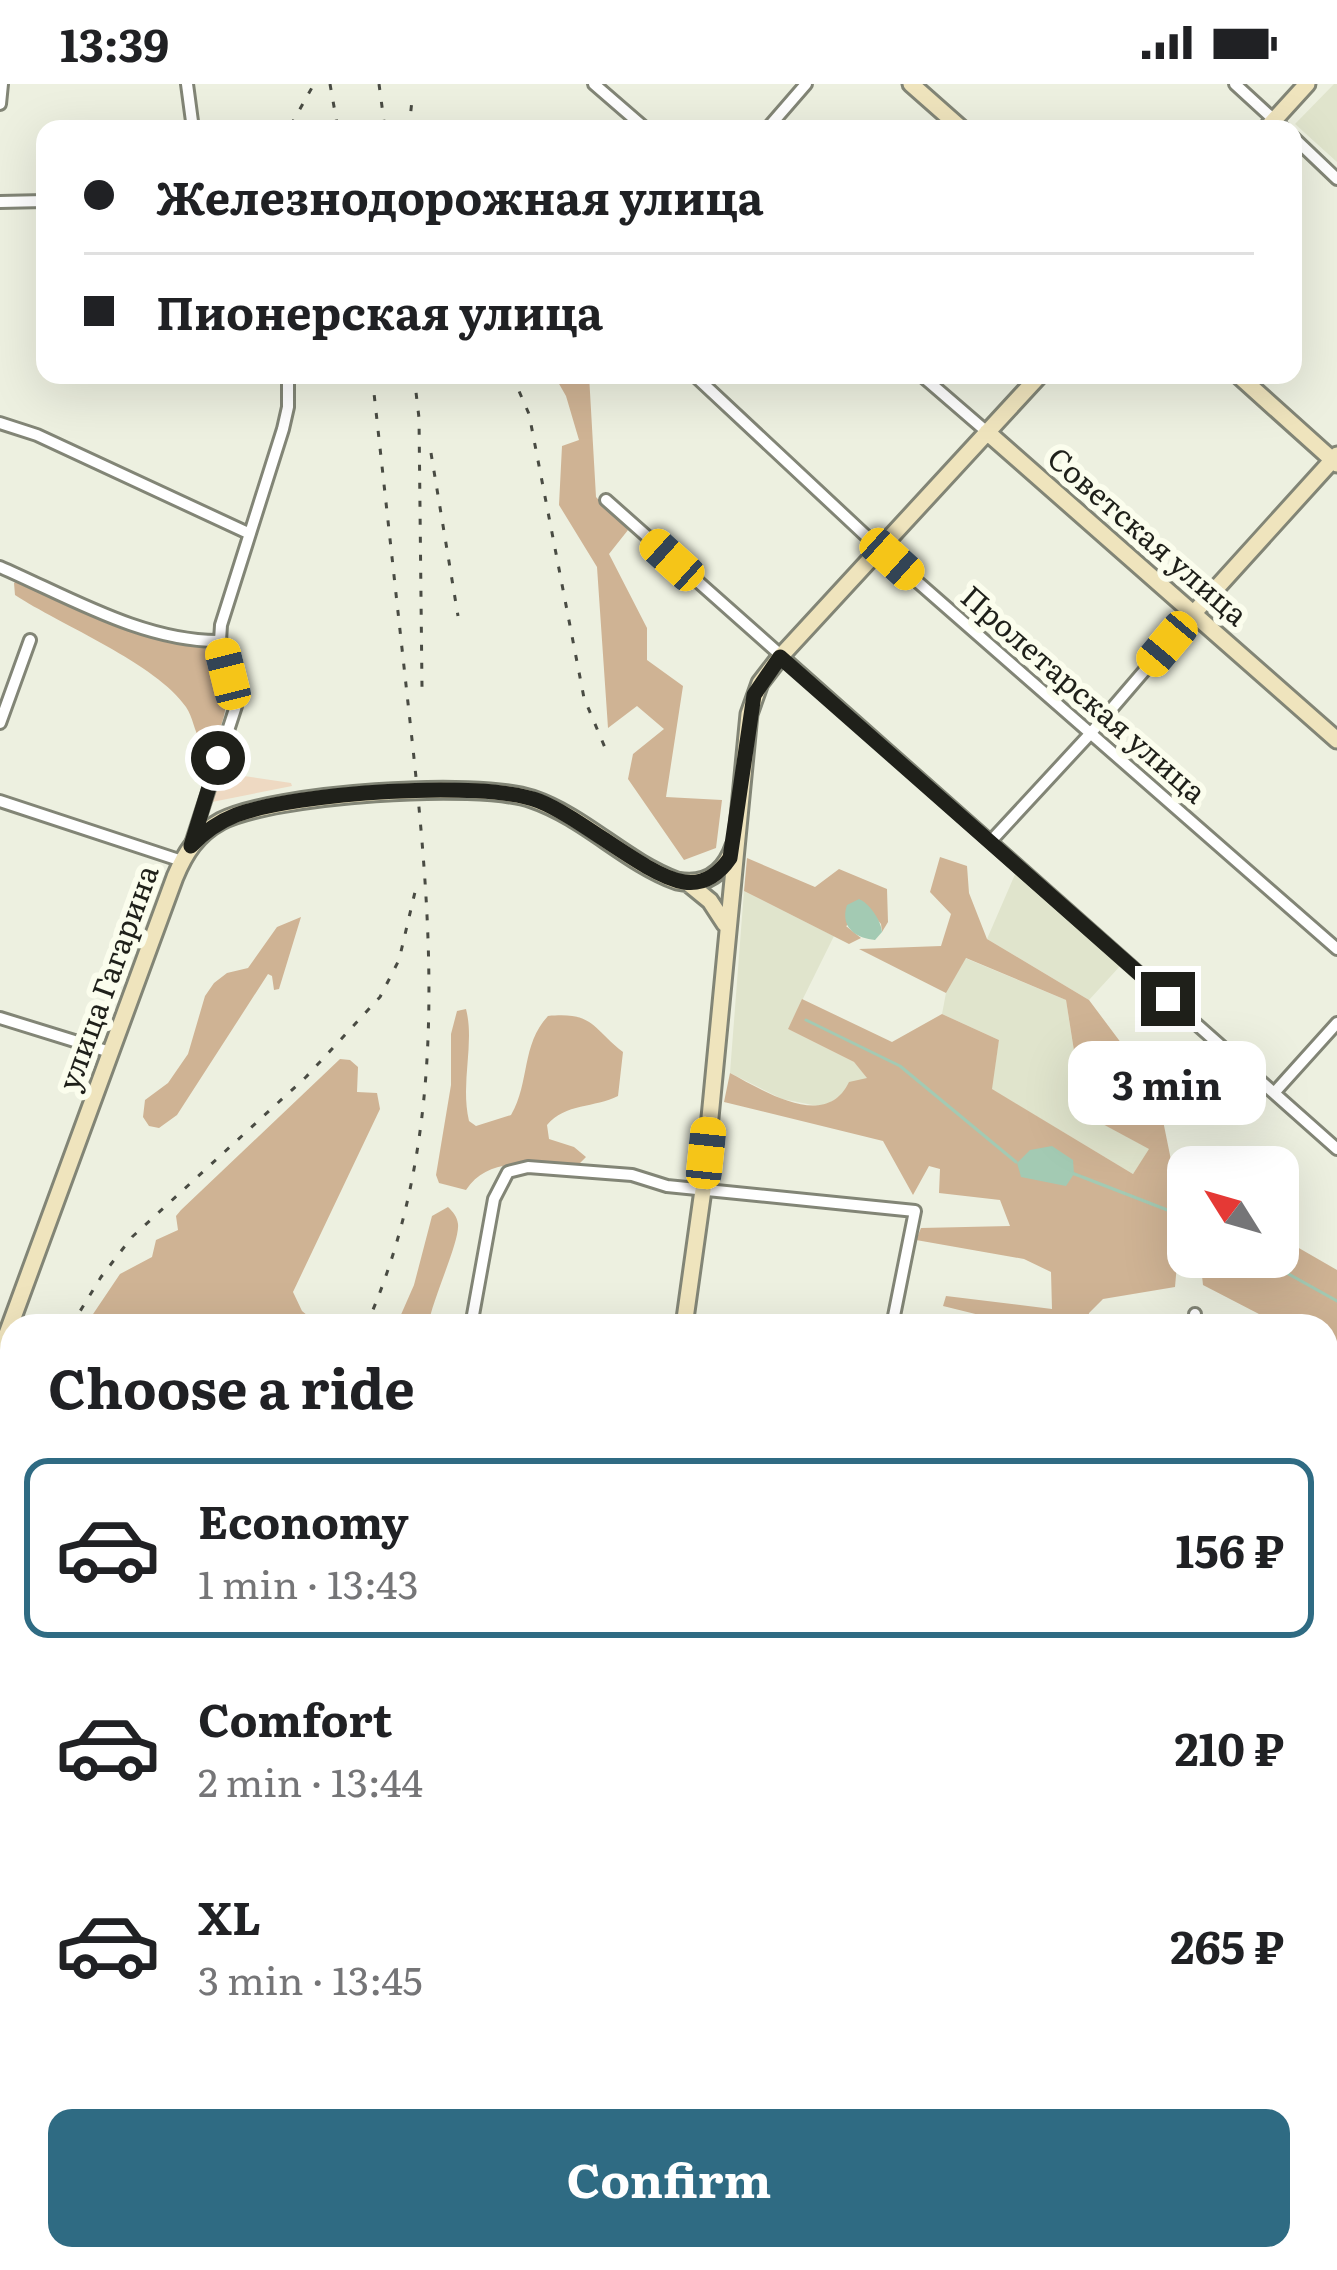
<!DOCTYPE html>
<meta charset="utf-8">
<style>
body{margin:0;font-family:Literata,serif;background:#f2f2f2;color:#202124;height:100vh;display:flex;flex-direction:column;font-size:45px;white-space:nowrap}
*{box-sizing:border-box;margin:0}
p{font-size:39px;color:#757577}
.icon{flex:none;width:66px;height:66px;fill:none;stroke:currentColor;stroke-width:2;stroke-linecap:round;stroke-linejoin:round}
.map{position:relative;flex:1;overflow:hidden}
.drawer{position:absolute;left:0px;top:1230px;width:1338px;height:957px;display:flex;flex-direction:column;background:#fff;border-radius:36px 36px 0 0;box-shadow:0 12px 48px #0002}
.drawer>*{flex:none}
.banner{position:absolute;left:36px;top:36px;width:1266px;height:264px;border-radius:24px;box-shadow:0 12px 48px #0002;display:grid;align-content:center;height:264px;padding:0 48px;background:#fff}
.needle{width:78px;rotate:307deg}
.tools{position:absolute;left:1167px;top:1062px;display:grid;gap:24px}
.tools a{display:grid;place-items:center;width:132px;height:132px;border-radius:24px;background:#fff;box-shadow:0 12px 48px #0002;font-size:60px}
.end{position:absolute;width:54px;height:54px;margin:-27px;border:15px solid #1f201a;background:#fff;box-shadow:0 0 0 6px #fff}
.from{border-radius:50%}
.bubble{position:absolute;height:84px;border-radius:24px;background:#fff;box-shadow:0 12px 48px #0002;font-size:39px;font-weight:700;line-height:84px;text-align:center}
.car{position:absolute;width:36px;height:72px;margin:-36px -18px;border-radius:15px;box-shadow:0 0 9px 3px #0007;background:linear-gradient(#f5c518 24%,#345 0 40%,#f5c518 0 76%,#345 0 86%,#f5c518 0)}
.banner b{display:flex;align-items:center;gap:42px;height:114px;font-size:45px}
.banner b+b{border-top:3px solid #e0e0e0}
.banner i{width:30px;height:30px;background:#202124}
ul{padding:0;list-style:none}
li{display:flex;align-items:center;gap:36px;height:180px;margin:0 24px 18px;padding:0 24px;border:6px solid transparent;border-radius:24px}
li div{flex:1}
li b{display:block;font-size:45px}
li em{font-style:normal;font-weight:700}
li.active{border-color:#2f6b83}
li>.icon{width:108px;height:108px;stroke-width:1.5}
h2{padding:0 48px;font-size:54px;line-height:144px}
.primary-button{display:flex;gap:24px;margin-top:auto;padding:24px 48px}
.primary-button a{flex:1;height:138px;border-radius:24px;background:#2f6b83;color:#fff;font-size:48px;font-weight:700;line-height:138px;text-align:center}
.status{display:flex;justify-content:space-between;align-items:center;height:84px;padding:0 60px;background:#fff;direction:ltr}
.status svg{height:33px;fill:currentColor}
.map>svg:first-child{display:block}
</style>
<div class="status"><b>13:39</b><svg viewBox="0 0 49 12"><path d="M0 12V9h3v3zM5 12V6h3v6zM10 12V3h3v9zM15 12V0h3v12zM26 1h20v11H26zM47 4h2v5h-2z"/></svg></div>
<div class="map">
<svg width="1337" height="2186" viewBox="0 0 1337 2186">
<rect width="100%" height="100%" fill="#edf0e0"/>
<path fill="#e0e4cc" d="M1334 0H1337V78L1295 40Z
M1016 788 1121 881 1089 916 987 855Z
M744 807 834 852 788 945 854 978 868 994 823 1023 782 1015 730 989Z
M965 874 1066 916 1084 1030 1150 1065 1133 1090 991 1005 999 956 942 930 946 909Z
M436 2175H882L912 2186H469Z"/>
<path fill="#eed9c2" d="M224 689 291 699 292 702 212 718 210 710 218 691Z"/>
<path fill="#cfb394" d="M554 291H589L596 413 628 446 609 470 647 544V576L683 602 666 713 722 716 716 764 684 776 628 695 633 670 664 645 637 622 608 644 597 483 559 421 562 362 579 356 566 312Z
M24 491C55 507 85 524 117 537 142 548 187 551 207 566 235 585 230 639 210 660L201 658C194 647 193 633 186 623 157 580 59 540 15 511L14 499Z
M940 773 967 782 969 809 987 855 1089 916 1157 1007 1172 1081 1188 1094V1143L1179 1157 1175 1203 1103 1215 1089 1229 1087 1242H1024L943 1222 946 1212 1052 1225 1051 1188 1024 1175 916 1156 921 1144 1010 1142 1000 1116 939 1109 940 1085 929 1082 913 1111 883 1057 724 1018 730 989C764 1007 826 1047 849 998L867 994 854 978 788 945 802 915 892 958 942 930 999 956 992 1005 1133 1090 1149 1065 1084 1030 1066 916 966 874 946 909 859 865 941 862 951 830 930 808Z
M747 774 815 803 839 785 887 805 888 838 882 848 881 840 871 828 846 842 861 854 849 860 744 807Z
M301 833 279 905 274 906 272 892 268 890 177 1031 159 1044 149 1042 143 1033 145 1016 168 999 188 970 205 912 214 899 227 889 248 884 277 843Z
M466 925C475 960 460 998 469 1037L476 1042 511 1031C530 998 521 961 548 932 594 928 591 943 623 968L618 1012C595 1024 565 1019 547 1041L549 1055 574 1063 586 1073 575 1084C537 1081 490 1070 466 1106L439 1099 436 1091 451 1001V950L457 927Z
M340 975 350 976 358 983 357 1008 377 1009 380 1025 293 1208 302 1227 320 1242H223L212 1236 203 1242H85L120 1190 152 1173 156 1156 178 1146 176 1132 181 1126Z
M448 1123C453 1128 457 1132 458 1140 460 1157 432 1216 428 1242H396L414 1201 432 1132Z
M1278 1152 1337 1186V1271L1326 1265V1242H1282L1203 1201 1200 1173H1278Z"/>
<path fill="#a3cab3" d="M859 815C869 819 881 836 882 848L875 856C854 854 840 842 847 821Z
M1052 1062 1073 1076 1074 1090 1066 1102 1021 1093 1017 1079 1030 1066Z"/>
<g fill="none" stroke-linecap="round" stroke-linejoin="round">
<path stroke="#a3cab3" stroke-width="3" d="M806 936 900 982 1016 1078
M1072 1089 1188 1134
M1258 1173 1337 1217"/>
<g stroke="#828576" stroke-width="16">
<path id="street" d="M187 0 193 45
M594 0 646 45
M1235 0 1284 45
M0 20 2 0
M767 45 806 0
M1293 53 1337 95
M0 118 45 117
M694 291 880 465 1337 865
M921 291 987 348
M0 339 37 351 248 449
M606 416 1337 1065
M0 483C69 513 144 558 220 557
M0 639 30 556
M0 717 182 777
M991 757 1090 650 1193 530
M191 760 236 622 220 557 221 541 283 345 288 323V291
M0 934 110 968
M1274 1009 1337 939
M471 1242 494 1115 508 1088 528 1083 632 1091 667 1102 915 1127 892 1242
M1195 1242V1230
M1326 1371 1337 1389
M1335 1662 1336 1389
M1326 1790 1337 1791
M1326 1868 1337 1869
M0 1877 12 1882
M1326 2016H1337
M118 2175 123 2186
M1179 2175 1337 2183"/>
</g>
<g stroke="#828576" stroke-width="21">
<path id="secondary" d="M911 0 962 45
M1266 45 1307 0
M1238 291 1337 380
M987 348 1337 656
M1193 530 1337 371
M688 799 710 817 725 840
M684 1242 703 1106 749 630 760 599 780 573 1040 291
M0 1269 175 793C185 769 197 750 221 737 273 710 477 696 532 715 585 733 625 778 677 797 706 803 725 788 734 762
M1326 2100H1337
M1185 2186V2175"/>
</g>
<use href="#street" stroke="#fff" stroke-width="10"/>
<use href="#secondary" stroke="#efe4bd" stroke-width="15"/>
<path stroke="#494b43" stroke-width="3" stroke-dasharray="6 12" stroke-linecap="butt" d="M330 0 338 45
M379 0 385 45
M291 41 314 0
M409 45 412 16
M414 291 419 334 422 603
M512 291 529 330 584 614 606 666
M431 369 458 532
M71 1242 101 1193 132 1153 306 993 380 913 399 876 415 808
M366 1242C454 1045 431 827 408 619 396 510 384 400 372 291
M0 1405 12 1375
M56 2186 57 2175
M81 2186V2175"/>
</g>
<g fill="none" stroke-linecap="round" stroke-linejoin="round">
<path stroke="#1f201a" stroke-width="15" d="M218 674 191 762C204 748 218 738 236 731 294 709 483 695 539 717 582 734 646 792 684 798 704 801 719 790 730 774L754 611 780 573 1168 915"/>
</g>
<g text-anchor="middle" stroke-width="12" stroke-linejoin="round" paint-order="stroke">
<g font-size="30" fill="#1f201a" stroke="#fbfded">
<text transform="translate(1147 453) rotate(41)" y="10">Советская улица</text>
<text transform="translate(1083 611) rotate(41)" y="10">Пролетарская улица</text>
<text transform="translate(109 894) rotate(-70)" y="10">улица Гагарина</text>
</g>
</g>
</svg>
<div class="tools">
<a><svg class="needle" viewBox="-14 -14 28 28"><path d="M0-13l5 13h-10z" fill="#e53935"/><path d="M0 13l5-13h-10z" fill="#757577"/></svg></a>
</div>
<i class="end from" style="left:218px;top:674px"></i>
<i class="end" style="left:1168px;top:915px"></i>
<div class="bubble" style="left:1068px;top:957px;width:198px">3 min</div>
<i class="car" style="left:892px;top:475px;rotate:132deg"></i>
<i class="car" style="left:672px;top:476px;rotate:312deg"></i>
<i class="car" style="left:1167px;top:560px;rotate:220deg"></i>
<i class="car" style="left:228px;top:590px;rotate:346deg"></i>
<i class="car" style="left:706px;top:1069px;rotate:6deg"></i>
<div class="banner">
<b><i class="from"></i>Железнодорожная улица</b>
<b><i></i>Пионерская улица</b>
</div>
<section class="drawer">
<h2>Choose a ride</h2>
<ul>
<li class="active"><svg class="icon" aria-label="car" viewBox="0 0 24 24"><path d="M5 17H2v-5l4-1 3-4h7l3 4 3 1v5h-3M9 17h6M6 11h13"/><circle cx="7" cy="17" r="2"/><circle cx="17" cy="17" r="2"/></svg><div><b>Economy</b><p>1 min · 13:43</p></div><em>156 ₽</em></li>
<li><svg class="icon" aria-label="car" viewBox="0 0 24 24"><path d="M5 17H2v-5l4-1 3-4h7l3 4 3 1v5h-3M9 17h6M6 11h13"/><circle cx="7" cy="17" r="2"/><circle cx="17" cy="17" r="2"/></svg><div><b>Comfort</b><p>2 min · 13:44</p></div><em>210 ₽</em></li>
<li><svg class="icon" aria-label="car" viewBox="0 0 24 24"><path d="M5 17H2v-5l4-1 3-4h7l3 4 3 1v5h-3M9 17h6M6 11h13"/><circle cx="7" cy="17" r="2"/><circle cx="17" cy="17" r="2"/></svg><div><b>XL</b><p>3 min · 13:45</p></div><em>265 ₽</em></li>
</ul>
<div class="primary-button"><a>Confirm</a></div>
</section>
</div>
